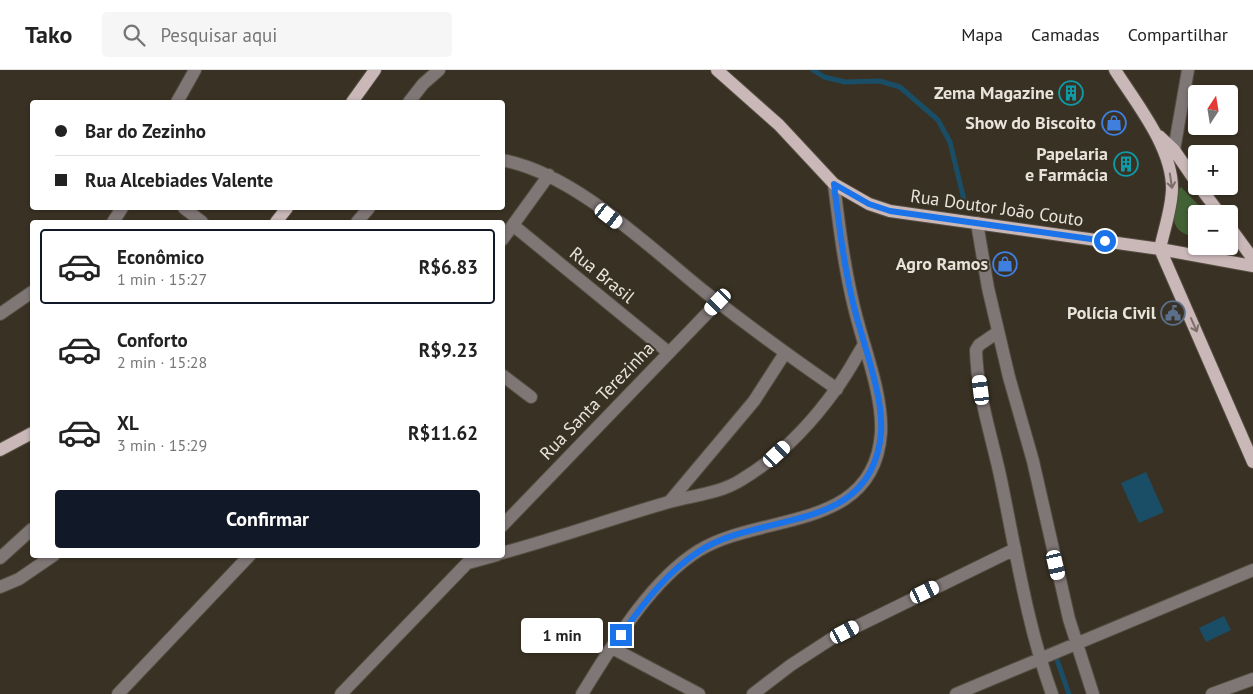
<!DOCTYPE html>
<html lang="pt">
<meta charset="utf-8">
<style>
body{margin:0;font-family:"PT Sans",sans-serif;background:#f6f6f6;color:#222;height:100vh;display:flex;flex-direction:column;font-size:19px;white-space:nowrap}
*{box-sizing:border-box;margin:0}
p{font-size:16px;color:#767676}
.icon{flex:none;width:28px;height:28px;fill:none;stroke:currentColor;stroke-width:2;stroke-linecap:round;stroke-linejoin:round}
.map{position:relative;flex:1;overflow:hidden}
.panel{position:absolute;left:30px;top:150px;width:475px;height:338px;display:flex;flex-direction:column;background:#fff;border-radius:5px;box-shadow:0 1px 4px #0004}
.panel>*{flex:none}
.guide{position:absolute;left:30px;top:30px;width:475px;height:110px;border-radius:5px;box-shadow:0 1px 4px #0004;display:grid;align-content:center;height:110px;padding:0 25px;background:#fff}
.needle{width:32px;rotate:12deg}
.tools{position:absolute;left:1188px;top:15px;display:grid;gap:10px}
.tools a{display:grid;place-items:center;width:50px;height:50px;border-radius:5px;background:#fff;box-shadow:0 1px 4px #0004;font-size:25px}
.end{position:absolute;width:22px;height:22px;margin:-11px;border:6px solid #1a73e8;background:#fff;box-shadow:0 0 0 2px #fff}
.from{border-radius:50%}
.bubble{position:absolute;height:35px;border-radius:5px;background:#fff;box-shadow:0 1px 4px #0004;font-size:16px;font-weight:700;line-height:35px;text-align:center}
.car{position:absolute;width:15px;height:30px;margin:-15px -8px;border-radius:6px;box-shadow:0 0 4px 1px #0007;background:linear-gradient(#fff 24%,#345 0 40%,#fff 0 76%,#345 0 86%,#fff 0)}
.guide b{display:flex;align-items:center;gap:18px;height:48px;font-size:19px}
.guide b+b{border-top:1px solid #e0e0e0}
.guide i{width:12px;height:12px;background:#222}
ul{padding:9px 0 0;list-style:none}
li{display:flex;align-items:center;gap:15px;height:75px;margin:0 10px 8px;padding:0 15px;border:2px solid transparent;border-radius:5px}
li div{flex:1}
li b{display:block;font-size:19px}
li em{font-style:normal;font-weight:700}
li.selected{border-color:#111827}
li>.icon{width:45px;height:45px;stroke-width:1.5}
.button{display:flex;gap:10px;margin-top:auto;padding:10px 25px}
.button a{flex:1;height:58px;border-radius:5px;background:#111827;color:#fff;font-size:20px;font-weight:700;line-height:58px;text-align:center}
header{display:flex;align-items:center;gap:30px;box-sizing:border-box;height:70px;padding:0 25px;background:#fff;border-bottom:1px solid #e0e0e0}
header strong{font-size:24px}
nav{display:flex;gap:28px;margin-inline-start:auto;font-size:18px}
.search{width:350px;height:45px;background:#f6f6f6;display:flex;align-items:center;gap:12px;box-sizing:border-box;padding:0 18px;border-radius:5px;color:#767676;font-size:19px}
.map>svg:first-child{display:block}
</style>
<header>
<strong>Tako</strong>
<div class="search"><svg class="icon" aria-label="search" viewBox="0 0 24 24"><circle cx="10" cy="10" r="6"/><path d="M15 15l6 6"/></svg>Pesquisar aqui</div>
<nav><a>Mapa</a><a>Camadas</a><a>Compartilhar</a></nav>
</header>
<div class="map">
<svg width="1253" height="624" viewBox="0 0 1253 624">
<rect width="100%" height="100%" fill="#393224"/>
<path fill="#426135" d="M1181 117 1207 144H1196V167C1166 162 1174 143 1177 120Z"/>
<path fill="#194e66" d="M1146 402 1164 442 1139 453 1121 413Z
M1224 546 1231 560 1206 572 1199 558Z"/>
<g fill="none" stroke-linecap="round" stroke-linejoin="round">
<path stroke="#194e66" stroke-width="5" d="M813 0 824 7 845 12 880 11 900 17 938 50 950 72 964 130
M1056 587 1069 624"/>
<g stroke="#554e41" stroke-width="14">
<path id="minor" d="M177 32 195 0
M409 32 423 14 439 0
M1174 80 1188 0
M502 90C574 103 649 177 705 222 748 256 792 288 837 319
M184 138 202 152
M113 152 122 138
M357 152 369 138
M977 153 988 218 1009 307 1033 391 1069 549 1093 624
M514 156 668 282
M502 170 549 105
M0 244 32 222
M998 262 979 275 976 280C977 324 992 367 1001 410 1016 482 1027 555 1052 624
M502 305 531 327
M670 431 754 331 785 283
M502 456 718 232
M502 483C558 468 613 448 669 432 693 425 719 424 741 410 778 388 811 354 836 319 847 305 855 289 864 274
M0 488 32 459
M468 493 497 485
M0 517 19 509 54 485
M612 578 699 624
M118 624 250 485
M341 624 475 485
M582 624C612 576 649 512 698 481 761 442 874 463 881 363 883 323 863 276 854 237 844 196 839 155 834 114
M753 624 791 595 831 569 1015 479
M956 624 1253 500
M1212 624 1253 609"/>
</g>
<g stroke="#554e41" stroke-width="14">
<path id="major" d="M717 0 779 55 834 114 869 134 890 141 1160 179 1253 196
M1115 0C1136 33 1172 77 1172 118 1172 138 1164 159 1160 179
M352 32 375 0
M1159 66 1174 80 1196 112
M1199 116 1220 144
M276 152 287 138
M1229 156 1253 189
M1160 179 1253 392
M0 380 32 363"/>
</g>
<use href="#minor" stroke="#7f7676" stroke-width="12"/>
<use href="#major" stroke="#cab8b9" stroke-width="12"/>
</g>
<defs><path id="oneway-shaft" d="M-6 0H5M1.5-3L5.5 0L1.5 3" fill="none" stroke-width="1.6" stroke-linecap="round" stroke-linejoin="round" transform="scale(1.25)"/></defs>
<g stroke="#7a6e67">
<use href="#oneway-shaft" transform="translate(1171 111) rotate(81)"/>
<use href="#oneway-shaft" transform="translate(1194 255) rotate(66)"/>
</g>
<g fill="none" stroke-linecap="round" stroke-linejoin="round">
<path stroke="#1a73e8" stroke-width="6" d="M621 565C643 534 666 503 698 482 760 440 872 466 881 363 884 327 863 274 854 237 844 197 839 155 834 114L869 134 890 141 1105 171"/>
</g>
<defs>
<g id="building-ring" transform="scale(1.25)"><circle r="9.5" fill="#393224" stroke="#0f9aa8" stroke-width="1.5"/><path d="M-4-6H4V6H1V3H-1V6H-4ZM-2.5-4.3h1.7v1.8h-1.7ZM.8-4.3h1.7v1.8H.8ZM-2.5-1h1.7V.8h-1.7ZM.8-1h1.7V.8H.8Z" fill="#0f9aa8"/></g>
<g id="shop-ring" transform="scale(1.25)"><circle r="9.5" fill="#393224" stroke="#3f7fe0" stroke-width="1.5"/><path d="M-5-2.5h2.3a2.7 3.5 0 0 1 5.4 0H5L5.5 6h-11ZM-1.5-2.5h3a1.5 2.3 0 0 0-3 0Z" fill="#3f7fe0"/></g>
<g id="civic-ring" transform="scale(1.25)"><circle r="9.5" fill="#393224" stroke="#5c6f8a" stroke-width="1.5"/><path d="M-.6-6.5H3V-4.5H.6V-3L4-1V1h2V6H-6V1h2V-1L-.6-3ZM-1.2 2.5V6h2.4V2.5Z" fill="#5c6f8a"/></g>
</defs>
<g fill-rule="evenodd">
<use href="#building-ring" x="1071" y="23"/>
<use href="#shop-ring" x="1114" y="53"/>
<use href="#building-ring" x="1126" y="94"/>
<use href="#shop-ring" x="1005" y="194"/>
<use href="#civic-ring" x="1173" y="243"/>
</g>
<g text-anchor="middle" stroke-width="4" stroke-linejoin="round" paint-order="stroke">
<g font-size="18" font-weight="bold" fill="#e8e4dc" stroke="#393224" text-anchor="end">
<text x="1054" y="29">Zema Magazine</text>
<text x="1096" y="59">Show do Biscoito</text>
<text x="1108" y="90">Papelaria<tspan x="1108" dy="21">e Farmácia</tspan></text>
<text x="988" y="200">Agro Ramos</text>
<text x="1156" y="249">Polícia Civil</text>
</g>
<g font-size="18" fill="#e8e4dc" stroke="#393224">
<text transform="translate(997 138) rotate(8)" y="6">Rua Doutor João Couto</text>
<text transform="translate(602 205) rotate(39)" y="6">Rua Brasil</text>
<text transform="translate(597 331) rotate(-46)" y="6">Rua Santa Terezinha</text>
</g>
</g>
</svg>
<div class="tools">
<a><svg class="needle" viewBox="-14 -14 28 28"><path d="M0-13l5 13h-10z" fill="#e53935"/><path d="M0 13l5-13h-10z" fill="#767676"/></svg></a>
<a>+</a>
<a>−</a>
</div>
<i class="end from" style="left:1105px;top:171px"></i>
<i class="end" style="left:621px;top:565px"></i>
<div class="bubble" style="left:521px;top:548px;width:82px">1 min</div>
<i class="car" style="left:609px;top:146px;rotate:128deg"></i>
<i class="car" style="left:718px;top:232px;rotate:224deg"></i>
<i class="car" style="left:981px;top:320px;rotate:353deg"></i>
<i class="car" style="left:777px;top:384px;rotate:47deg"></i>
<i class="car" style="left:1056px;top:495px;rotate:167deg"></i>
<i class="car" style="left:925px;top:522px;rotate:64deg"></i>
<i class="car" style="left:845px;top:562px;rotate:62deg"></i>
<div class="guide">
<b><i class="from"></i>Bar do Zezinho</b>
<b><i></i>Rua Alcebiades Valente</b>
</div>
<section class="panel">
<ul>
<li class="selected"><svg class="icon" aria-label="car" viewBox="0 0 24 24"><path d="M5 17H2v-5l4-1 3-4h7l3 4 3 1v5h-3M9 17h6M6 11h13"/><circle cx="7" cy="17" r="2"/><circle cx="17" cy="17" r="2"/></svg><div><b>Econômico</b><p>1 min · 15:27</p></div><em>R$6.83</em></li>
<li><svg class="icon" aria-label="car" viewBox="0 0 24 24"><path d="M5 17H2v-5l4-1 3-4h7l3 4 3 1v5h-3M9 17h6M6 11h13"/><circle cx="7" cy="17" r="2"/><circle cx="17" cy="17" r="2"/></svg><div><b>Conforto</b><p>2 min · 15:28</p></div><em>R$9.23</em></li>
<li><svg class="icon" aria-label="car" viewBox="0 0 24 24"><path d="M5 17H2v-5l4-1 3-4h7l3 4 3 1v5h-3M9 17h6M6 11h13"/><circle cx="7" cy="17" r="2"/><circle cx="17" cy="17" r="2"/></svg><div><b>XL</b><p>3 min · 15:29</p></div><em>R$11.62</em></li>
</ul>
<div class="button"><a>Confirmar</a></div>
</section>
</div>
